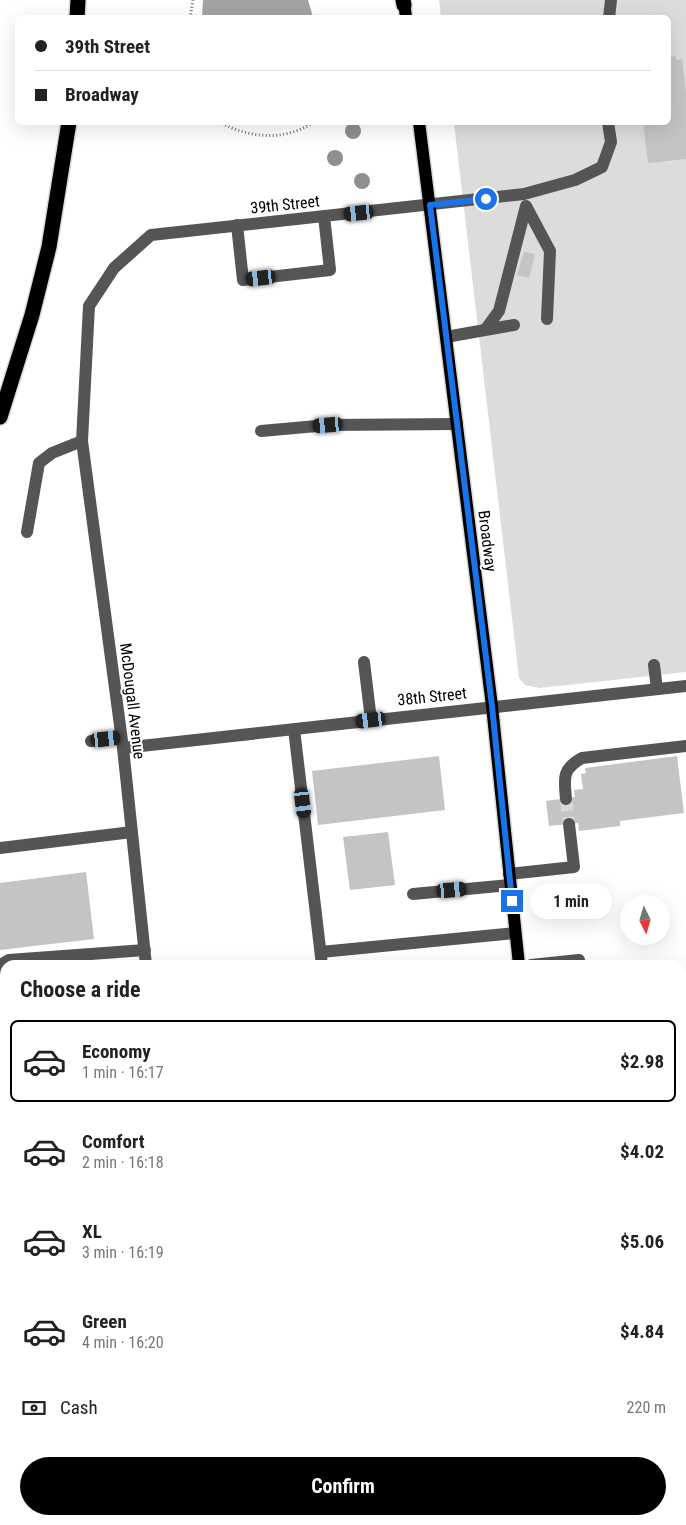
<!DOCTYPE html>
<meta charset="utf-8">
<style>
body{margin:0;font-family:"Roboto Condensed",sans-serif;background:#f6f6f6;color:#222;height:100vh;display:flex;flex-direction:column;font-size:19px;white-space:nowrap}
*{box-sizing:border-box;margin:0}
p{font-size:16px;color:#767676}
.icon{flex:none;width:28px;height:28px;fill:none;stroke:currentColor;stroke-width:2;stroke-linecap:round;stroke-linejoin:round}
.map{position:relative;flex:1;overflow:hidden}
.drawer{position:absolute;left:0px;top:960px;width:686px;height:565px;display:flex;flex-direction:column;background:#fff;border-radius:15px 15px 0 0;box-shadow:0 5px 20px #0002}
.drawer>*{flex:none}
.top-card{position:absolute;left:15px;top:15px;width:656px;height:110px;border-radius:8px;box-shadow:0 5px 20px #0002;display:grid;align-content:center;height:110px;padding:0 20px;background:#fff}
.needle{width:32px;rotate:175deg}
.buttons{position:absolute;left:620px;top:895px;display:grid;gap:10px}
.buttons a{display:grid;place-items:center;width:50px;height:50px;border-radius:50%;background:#fff;box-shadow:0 5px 20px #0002;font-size:25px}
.end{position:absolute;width:22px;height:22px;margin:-11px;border:6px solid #1a73e8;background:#fff;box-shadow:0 0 0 2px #fff}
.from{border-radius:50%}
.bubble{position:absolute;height:35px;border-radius:18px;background:#fff;box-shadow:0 5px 20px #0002;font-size:16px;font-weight:700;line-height:35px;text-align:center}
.car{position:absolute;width:15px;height:30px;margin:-15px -8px;border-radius:6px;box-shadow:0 0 4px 1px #0007;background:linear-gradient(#222 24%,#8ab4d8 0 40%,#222 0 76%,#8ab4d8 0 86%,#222 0)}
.top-card b{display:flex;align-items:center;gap:18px;height:48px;font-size:19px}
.top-card b+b{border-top:1px solid #e0e0e0}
.top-card i{width:12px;height:12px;background:#222}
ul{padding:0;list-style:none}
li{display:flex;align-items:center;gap:15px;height:82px;margin:0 10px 8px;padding:0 10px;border:2px solid transparent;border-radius:8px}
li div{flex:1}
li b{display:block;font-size:19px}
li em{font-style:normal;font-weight:700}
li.current{border-color:#000}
li>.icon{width:45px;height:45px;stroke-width:1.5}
h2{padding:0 20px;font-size:22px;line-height:60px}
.pay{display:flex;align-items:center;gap:12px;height:55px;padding:0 20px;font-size:19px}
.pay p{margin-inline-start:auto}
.primary-button{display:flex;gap:10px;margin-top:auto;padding:10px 20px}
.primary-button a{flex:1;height:58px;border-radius:30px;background:#000;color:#fff;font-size:20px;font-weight:700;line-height:58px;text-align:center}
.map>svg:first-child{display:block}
</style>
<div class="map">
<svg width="686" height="1525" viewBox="0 0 686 1525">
<rect width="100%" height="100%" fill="#fff"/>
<path fill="#dcdcdc" d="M439 0H686V672L540 688 525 685 519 678 454 123 669 122V18L441 17Z"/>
<path fill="#a3a3a3" d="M203 0H308L313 17H202Z"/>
<path fill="#c4c4c4" d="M676 56V60L682 59 686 92V159L648 163 643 122H669V57Z
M524 252 535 254 529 278 517 275Z
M439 756 445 810 318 825 312 771Z
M677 756 684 813 620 821V826L579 831 578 823 549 826 546 801 575 797 574 790 583 789 581 774 586 773 585 768Z
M388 832 395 885 350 890 343 837Z
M86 872 94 939 0 950V883Z
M686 987V1043H681V988Z
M681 1239H686L685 1329 681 1300Z
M686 1506V1525H644L643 1520H681V1507Z
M36 1520H169L170 1525H36Z"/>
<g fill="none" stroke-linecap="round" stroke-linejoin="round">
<path stroke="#d9d9d9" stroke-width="12" stroke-dasharray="12 6" stroke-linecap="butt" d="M566 799 569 824"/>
<g stroke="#dbdbdb" stroke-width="15">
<path id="major" d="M404 0 406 18
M419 122 492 706 519 965
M580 1520 581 1525"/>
</g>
<g stroke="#dbdbdb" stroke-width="18">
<path id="highway" d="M403 0 404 5
M77 18 78 0
M0 417 32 315 49 247 69 122"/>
</g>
<path stroke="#777" stroke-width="3" stroke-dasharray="1 2.5" stroke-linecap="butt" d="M190 18 193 0
M219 122C249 138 284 142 314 122"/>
<path stroke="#555" stroke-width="12" d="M609 18 611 0
M237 225 243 280 330 270 324 216
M514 325 485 330 499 311 526 206 550 251 547 319
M446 337 485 330
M261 431 328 425 457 424
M27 532 39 463 52 453 82 441
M364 662 371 720
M654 665 657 689
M294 729 322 965
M91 741 121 738
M123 748 686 686
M566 799C564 778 562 769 582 758L686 746
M0 848 132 832
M509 874 574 867 569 824
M413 894 510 885
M321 952 515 933
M146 965 123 748 82 441 89 306 114 268 151 235 524 194 575 180 602 167 611 142 608 122
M531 965 579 960
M5 1005 2 970 4 963 9 960 145 950
M681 1192 686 1191
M0 1276 5 1275
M0 1335 5 1377
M22 1520V1525
M209 1520 210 1525
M388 1520 389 1525"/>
<use href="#major" stroke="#000" stroke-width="12"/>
<use href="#highway" stroke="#000" stroke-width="15"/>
</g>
<g fill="#8f8f8f">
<circle cx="353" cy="131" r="8"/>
<circle cx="335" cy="158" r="8"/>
<circle cx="362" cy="181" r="8"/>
</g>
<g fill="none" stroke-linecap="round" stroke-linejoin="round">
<path stroke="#1a73e8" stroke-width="6" d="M486 199 430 205 492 706 512 901"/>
</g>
<g text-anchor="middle" stroke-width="4" stroke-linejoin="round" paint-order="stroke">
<g font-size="16" fill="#000" stroke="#fff">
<text transform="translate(285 204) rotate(-6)" y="6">39th Street</text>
<text transform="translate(488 541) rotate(83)" y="6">Broadway</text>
<text transform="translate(432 696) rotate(-6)" y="6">38th Street</text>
<text transform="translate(133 701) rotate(83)" y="6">McDougall Avenue</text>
</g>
</g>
</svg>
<div class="buttons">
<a><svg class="needle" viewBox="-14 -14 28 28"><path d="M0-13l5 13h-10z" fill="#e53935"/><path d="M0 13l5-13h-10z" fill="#767676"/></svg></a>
</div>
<i class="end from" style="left:486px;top:199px"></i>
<i class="end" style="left:512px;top:901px"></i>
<div class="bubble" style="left:530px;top:884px;width:82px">1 min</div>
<i class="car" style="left:359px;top:213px;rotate:264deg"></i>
<i class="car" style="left:261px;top:278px;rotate:264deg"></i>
<i class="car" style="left:328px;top:425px;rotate:265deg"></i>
<i class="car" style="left:371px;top:720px;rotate:263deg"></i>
<i class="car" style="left:106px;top:739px;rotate:84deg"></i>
<i class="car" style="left:303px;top:803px;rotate:173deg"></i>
<i class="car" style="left:452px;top:890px;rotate:85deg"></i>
<div class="top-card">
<b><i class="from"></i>39th Street</b>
<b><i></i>Broadway</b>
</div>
<section class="drawer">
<h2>Choose a ride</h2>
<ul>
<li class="current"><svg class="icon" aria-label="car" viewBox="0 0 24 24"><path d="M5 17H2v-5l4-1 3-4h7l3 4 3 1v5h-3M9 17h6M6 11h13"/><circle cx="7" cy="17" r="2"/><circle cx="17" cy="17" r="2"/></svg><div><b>Economy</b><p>1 min · 16:17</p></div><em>$2.98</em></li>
<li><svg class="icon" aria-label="car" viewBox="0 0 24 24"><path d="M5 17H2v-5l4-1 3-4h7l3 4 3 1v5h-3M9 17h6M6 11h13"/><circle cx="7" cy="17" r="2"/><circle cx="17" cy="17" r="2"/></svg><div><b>Comfort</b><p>2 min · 16:18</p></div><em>$4.02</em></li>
<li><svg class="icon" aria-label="car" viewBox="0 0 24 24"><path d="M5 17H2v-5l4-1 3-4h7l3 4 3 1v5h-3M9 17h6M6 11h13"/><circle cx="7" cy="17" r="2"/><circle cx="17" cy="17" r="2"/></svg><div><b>XL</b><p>3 min · 16:19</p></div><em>$5.06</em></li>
<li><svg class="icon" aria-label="car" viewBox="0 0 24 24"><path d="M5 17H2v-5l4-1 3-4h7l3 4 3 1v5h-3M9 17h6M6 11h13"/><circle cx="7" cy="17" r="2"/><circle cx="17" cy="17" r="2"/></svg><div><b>Green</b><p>4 min · 16:20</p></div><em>$4.84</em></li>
</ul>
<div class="pay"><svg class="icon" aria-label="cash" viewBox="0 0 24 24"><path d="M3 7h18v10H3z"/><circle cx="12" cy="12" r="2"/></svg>Cash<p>220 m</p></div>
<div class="primary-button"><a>Confirm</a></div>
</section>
</div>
